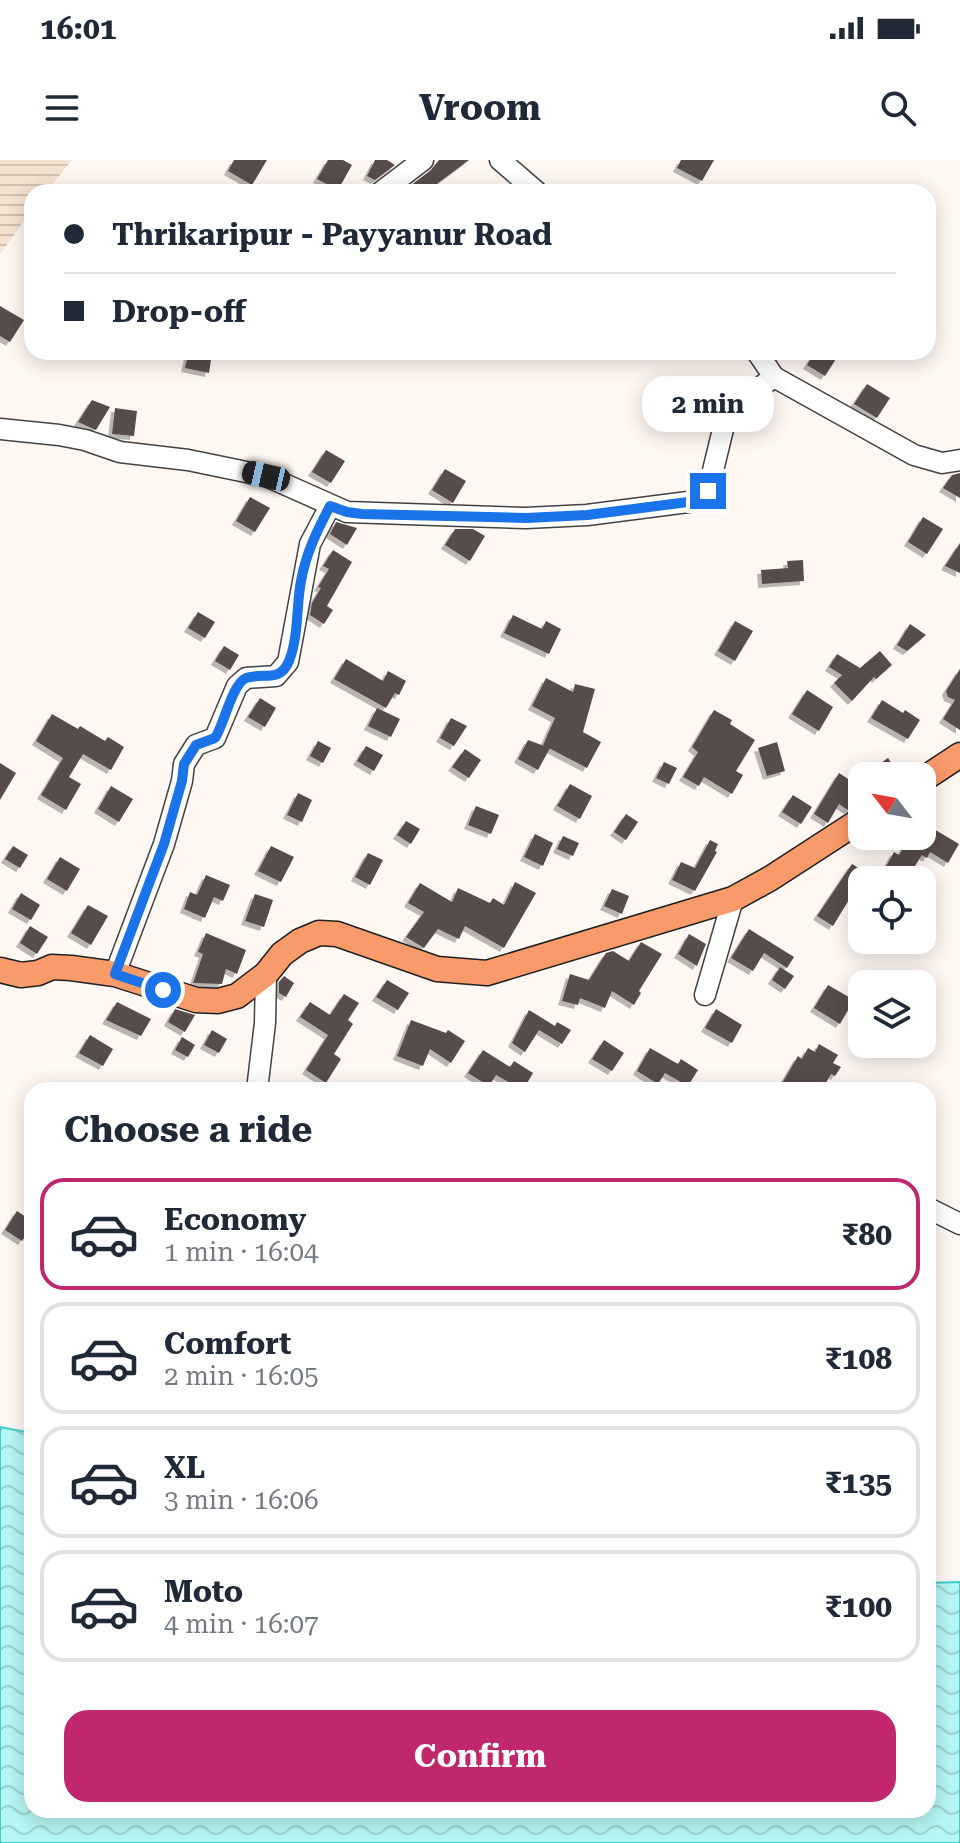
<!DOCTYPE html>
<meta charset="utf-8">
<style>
body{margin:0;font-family:"Roboto Serif",serif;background:#f2f2f3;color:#1f2937;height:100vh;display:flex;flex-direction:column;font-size:30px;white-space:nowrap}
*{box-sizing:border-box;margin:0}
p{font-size:26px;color:#747a83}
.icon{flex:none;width:44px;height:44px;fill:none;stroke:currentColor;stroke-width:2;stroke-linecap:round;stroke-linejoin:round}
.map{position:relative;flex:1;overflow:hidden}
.details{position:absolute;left:24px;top:922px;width:912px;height:736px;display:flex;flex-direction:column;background:#fff;border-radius:24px;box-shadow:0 4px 20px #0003}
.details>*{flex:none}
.hud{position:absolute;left:24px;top:24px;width:912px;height:176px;border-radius:24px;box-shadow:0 4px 20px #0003;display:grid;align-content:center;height:176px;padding:0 40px;background:#fff}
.needle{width:52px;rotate:301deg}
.controls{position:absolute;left:848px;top:602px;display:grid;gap:16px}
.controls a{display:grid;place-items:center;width:88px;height:88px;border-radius:16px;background:#fff;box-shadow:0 4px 20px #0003;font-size:40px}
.end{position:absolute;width:36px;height:36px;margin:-18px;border:10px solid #1a73e8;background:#fff;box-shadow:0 0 0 4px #fff}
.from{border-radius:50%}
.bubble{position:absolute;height:56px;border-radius:24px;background:#fff;box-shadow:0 4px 20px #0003;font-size:26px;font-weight:700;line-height:56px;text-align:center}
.car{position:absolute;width:24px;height:48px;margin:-24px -12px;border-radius:10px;box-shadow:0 0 6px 2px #0007;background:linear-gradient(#222 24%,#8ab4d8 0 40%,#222 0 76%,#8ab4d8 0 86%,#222 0)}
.hud b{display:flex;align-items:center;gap:28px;height:76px;font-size:30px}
.hud b+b{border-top:2px solid #e0e1e3}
.hud i{width:20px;height:20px;background:#1f2937}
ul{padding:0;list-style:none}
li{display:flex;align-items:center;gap:24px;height:112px;margin:0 16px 12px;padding:0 24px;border:4px solid #e0e1e3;border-radius:24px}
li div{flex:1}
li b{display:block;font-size:30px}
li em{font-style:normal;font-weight:700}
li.active{border-color:#c0276d}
li>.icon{width:72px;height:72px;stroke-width:1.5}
h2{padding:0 40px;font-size:36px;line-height:96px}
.primary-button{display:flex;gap:16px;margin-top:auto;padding:16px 40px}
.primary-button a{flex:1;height:92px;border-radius:24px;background:#c0276d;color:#fff;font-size:32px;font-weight:700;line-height:92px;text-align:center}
.status{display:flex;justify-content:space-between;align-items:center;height:56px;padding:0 40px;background:#fff;direction:ltr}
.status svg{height:22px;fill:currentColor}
header{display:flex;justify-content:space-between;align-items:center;height:104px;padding:0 40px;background:#fff;font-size:36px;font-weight:700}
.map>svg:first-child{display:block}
</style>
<div class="status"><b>16:01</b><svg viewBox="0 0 49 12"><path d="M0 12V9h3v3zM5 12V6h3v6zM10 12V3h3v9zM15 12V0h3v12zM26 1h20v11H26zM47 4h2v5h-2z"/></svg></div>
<header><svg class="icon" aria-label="menu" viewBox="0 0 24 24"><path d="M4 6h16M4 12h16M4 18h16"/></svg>Vroom<svg class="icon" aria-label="search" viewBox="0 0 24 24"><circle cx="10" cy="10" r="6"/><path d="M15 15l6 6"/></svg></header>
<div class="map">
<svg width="960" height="1683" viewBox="0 0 960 1683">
<defs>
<pattern id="farmland-rules" width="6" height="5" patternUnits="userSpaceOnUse" patternTransform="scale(2)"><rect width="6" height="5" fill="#f5e3d1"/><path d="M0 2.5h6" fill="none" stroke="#d1c2b2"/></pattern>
<pattern id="water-waves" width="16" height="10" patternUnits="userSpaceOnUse" patternTransform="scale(2)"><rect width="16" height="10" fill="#b6f6f4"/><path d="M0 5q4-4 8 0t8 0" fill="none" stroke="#9bd2d0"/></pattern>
<filter id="shadow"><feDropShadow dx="-4" dy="4" stdDeviation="0" flood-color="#0004"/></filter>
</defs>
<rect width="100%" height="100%" fill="#fff7f2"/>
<path fill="url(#farmland-rules)" d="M0 0H72L46 32H32V50L0 94Z"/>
<path fill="url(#water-waves)" stroke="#3dcdcb" stroke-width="2" d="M0 1267 32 1273V1650H928V1423L960 1422V1683H0Z"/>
<path fill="#584b4c" filter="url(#shadow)" d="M234 0H267L252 25 228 11Z
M328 0H343L352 5 338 30 317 19Z
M375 0H387L395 5 375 20 367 16Z
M439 0H469L426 32H402L431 10Z
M681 0H714L702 21 677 8Z
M0 146 24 160 10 182 0 176Z
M815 192H826L836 199 825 216 807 205Z
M188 195 211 200 209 213 185 208Z
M867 224 890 238 877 258 854 244Z
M92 240 110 247 96 270 78 262Z
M115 248 137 251 134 276 112 274Z
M326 290 345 301 331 323 312 312Z
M445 309 466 321 453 343 432 330Z
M960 313V338L943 328 952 315Z
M250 337 270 348 255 372 236 361Z
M923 357 943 369 927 394 908 382Z
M336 362 357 368 347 385 330 374Z
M455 369H473L485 376 470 401 445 385Z
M960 383V413L945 406Z
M333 390 352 402 327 446 333 450 324 464 310 455 312 443 321 428 318 427 329 409 323 406Z
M803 400 804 421 762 424 761 410 788 408 787 401Z
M198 452 215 462 205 478 188 468Z
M513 455 542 469 546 461 561 469 549 494 504 473Z
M735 461 753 471 735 501 718 491Z
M910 464 926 475 907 491 897 485Z
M224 486 239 495 230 510 215 501Z
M880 491 892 505 876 519 874 517 852 541 834 523 842 515 829 507 837 494 860 508Z
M346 499 383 521 388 511 406 521 399 535 395 533 386 548 334 519Z
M960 509V570L943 559 955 540 948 537 946 531Z
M546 518 573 532 575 524 595 529 583 572 601 582 587 608 543 585 555 558 532 546Z
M807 530 833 547 819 571 792 554Z
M260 538 276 548 265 567 248 557Z
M882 540 903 553 905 550 920 560 908 579 871 558Z
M377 548 400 559 391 577 368 566Z
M714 550 732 560 730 564 755 580 736 611 743 615 732 634 704 617 699 626 683 617 698 592 692 587Z
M52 554 78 569 80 566 105 581 108 577 124 587 111 610 83 594 69 617 81 624 66 650 41 635 63 598 36 581Z
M451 558 467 566 454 586 440 578Z
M528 580 550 588 538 610 518 599Z
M318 581 331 588 323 603 310 596Z
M777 582 785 611 767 616 758 588Z
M366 586 383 595 374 611 357 601Z
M465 589 481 600 469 618 452 607Z
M888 598 900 616H862V640L859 645 848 650 839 644 828 663 814 654 839 613 853 622Z
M664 602 677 608 669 624 656 618Z
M0 603 16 613 0 640Z
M570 624 592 636 580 659 557 646Z
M111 626 133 639 119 662 98 649Z
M298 633 312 640 302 662 287 655Z
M793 635 812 647 801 664 782 652Z
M476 646 499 655 491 674 468 665Z
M626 654 638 662 626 680 614 672Z
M406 661 420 669 411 684 397 675Z
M922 662 959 684 948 703 930 692 927 698 922 695 906 720H897L883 712 894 692 899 695 910 676H922Z
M535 674 553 683 543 706 524 697Z
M563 676 579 683 573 696 557 689Z
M710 680 718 684 715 691 717 692 695 731 672 720 681 702 695 708Z
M13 686 28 695 20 708 5 699Z
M271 686 294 697 281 722 258 711Z
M368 693 383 700 370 725 355 717Z
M60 697 80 709 67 731 47 719Z
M852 704 878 720H862V735L855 730 833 766 817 756Z
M206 715 230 725 223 741 214 737 205 758 184 749 190 732 197 735Z
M515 722 536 733 504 788 465 766 459 779 438 769 424 788 406 777 424 752 408 743 420 723 452 742 458 728 490 743 493 738 504 745Z
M612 729 629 736 622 754 604 746Z
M21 733 40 745 31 760 12 749Z
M255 734 273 740 264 767 245 761Z
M88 745 108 756 91 785 71 773Z
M30 766 48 777 37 794 20 783Z
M749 769 794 797 787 808 764 793 753 811 731 798Z
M206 773 246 790 237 814 226 809 222 824 193 823 203 794 198 792Z
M689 774 706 784 697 806 678 794Z
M641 782 662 794 639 831 641 833 634 845 612 831 605 848 580 838 578 845 562 841 570 814 589 820 606 793 613 791 629 801Z
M780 807 794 816 785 829 772 820Z
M284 816 294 823 286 837 279 833V822Z
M387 820 409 833 398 850 376 837Z
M828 825 854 840 840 864 814 848Z
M344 834 359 843 348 860 353 864 334 894 341 899 326 923 306 910 328 875 300 857 310 842 330 855Z
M117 842 151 859 141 876 106 860Z
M175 849 195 855 185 872 168 862Z
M716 849 742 865 732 883 705 868Z
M529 850 555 866 557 862 571 870 562 884 539 870 525 892 512 883Z
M411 860 446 873 448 870 465 881 451 903 430 889 423 906 397 896Z
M212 870 227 879 219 893 204 885Z
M90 875 113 889 103 906 79 893Z
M182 877 195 885 188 897 175 890Z
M604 880 624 893 612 911 592 899Z
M819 884 838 895 833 903 841 907 835 916 831 914 822 930H778L798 896 802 899 808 888 815 892Z
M650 888 678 904 681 899 698 910 688 926 665 913 658 924 637 911Z
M483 890 510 907 514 901 533 913 523 930 496 915 489 926 468 913Z
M17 1051 32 1061V1067L22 1081 5 1070Z"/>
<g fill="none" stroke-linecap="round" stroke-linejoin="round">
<g stroke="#424242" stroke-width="23">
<path id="minor" d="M500 0 537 32
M381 32 423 0
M774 217 914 295 942 303 960 300
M0 269 59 275 85 280 120 292 188 300 266 316 347 352 526 358 587 355 688 342 696 340 708 331 725 261 743 240 774 217 757 192
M115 814 164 684 182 621 184 604 196 585 215 578 237 526 246 518 276 516 288 502 310 384 330 346
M705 835 733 739
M257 930 265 863 266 814
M928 1048 960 1064"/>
</g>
<g stroke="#202020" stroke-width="27">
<path id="major" d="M922 620 960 595
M0 810 21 815 38 813 52 807 71 808 115 814 196 840 218 841 237 836 266 814 282 794 300 781 319 773 337 774 437 809 487 813 733 739 771 718 862 659"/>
</g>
<use href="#minor" stroke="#fff" stroke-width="20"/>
<use href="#major" stroke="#f89a69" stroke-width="24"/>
</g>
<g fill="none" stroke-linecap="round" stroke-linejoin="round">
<path stroke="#1a73e8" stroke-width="10" d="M163 830 115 814 164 684 182 621 184 604 196 585 215 578C224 565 232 524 246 518 264 512 280 523 289 501 299 476 296 447 301 421 306 393 317 371 330 346L347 352 362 354 526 358 587 355 688 342 696 340 708 331"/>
</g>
</svg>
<div class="controls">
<a><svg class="needle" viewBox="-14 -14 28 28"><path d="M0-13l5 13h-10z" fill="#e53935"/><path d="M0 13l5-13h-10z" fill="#747a83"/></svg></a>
<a><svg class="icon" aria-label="locate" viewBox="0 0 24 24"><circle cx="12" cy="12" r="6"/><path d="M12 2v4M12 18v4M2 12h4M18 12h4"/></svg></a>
<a><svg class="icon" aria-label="layers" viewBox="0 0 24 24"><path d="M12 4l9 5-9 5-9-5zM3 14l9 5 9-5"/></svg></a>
</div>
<i class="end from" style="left:163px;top:830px"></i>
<i class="end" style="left:708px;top:331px"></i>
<div class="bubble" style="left:642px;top:216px;width:132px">2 min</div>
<i class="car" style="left:266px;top:316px;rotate:283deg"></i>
<div class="hud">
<b><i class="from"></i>Thrikaripur - Payyanur Road</b>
<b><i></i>Drop-off</b>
</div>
<section class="details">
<h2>Choose a ride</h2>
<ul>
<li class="active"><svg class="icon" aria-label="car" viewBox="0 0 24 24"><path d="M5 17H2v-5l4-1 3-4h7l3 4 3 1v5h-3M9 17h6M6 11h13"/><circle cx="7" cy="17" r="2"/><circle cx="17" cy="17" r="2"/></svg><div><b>Economy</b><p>1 min · 16:04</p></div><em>₹80</em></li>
<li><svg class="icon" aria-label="car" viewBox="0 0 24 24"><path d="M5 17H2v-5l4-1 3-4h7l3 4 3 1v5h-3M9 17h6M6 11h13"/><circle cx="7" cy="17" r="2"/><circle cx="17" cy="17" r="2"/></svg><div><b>Comfort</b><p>2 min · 16:05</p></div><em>₹108</em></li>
<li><svg class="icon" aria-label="car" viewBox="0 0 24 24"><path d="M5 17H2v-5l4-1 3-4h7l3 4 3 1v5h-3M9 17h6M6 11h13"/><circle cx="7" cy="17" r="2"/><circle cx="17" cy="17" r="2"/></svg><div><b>XL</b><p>3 min · 16:06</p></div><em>₹135</em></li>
<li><svg class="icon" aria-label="car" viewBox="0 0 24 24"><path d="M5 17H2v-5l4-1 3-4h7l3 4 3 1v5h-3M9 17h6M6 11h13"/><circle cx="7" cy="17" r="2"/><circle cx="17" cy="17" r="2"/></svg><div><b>Moto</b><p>4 min · 16:07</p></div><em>₹100</em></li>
</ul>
<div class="primary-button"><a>Confirm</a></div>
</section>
</div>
